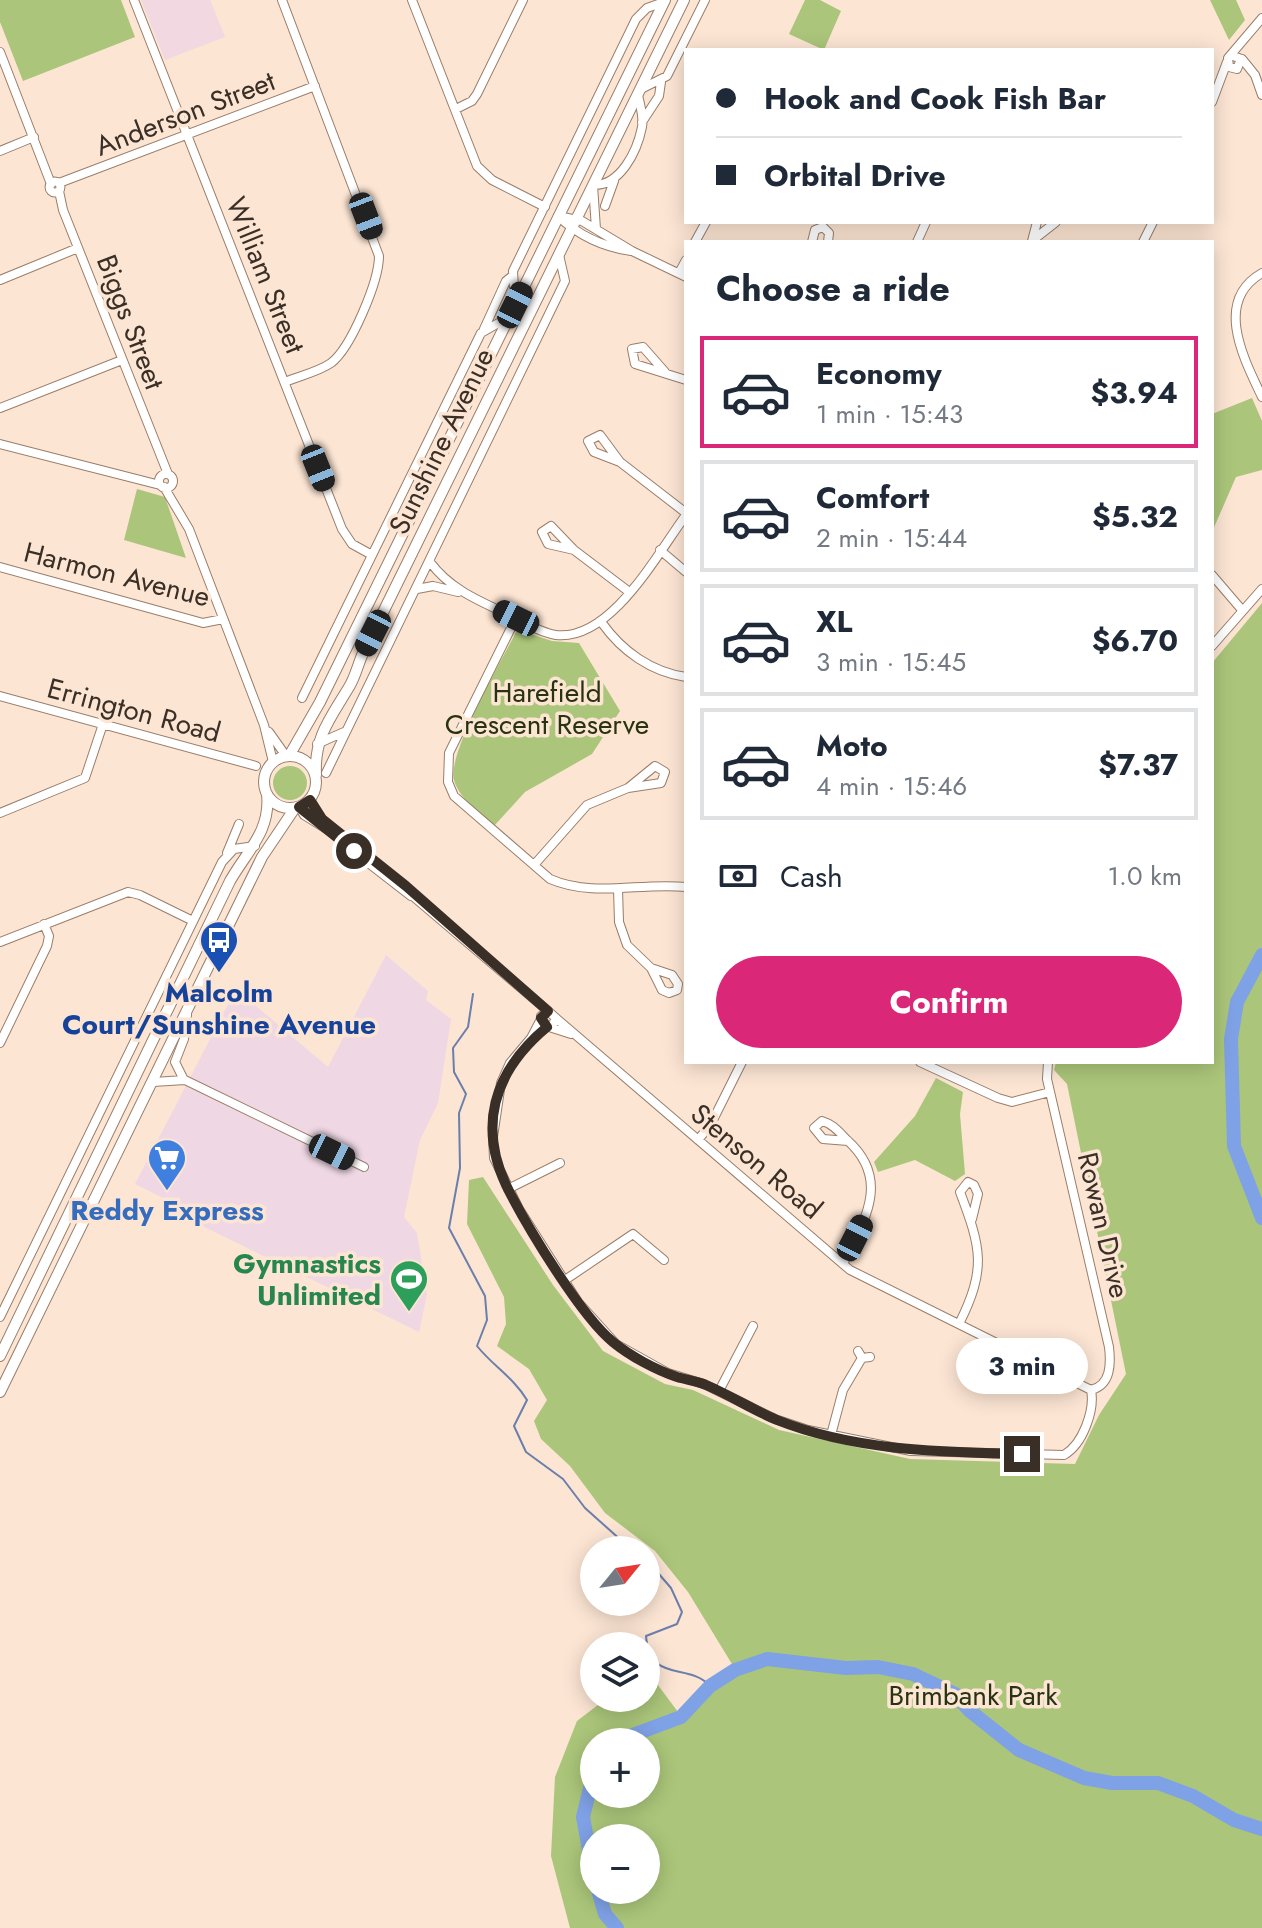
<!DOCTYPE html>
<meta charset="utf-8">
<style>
body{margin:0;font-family:Jost,sans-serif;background:#f6f6f7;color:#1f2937;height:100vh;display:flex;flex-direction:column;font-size:30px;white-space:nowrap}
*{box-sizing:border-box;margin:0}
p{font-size:26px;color:#747a83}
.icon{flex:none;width:44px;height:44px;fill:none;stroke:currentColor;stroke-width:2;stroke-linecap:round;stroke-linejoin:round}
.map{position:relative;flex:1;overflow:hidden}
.side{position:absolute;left:684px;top:240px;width:530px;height:824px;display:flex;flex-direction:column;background:#fff;border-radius:0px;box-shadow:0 4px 20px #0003}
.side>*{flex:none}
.top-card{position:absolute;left:684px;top:48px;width:530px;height:176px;border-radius:0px;box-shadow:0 4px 20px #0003;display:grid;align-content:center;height:176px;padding:0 32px;background:#fff}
.needle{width:52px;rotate:60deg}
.buttons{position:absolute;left:580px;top:1536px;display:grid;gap:16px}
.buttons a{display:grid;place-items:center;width:80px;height:80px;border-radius:50%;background:#fff;box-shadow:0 4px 20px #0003;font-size:40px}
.end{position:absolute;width:36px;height:36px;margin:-18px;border:10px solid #3a2f27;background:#fff;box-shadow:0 0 0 4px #fff}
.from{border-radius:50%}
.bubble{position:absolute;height:56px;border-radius:28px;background:#fff;box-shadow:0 4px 20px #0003;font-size:26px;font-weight:700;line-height:56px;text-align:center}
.car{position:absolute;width:24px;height:48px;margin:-24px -12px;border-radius:10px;box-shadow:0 0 6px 2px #0007;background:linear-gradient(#222 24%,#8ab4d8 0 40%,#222 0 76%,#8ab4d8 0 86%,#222 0)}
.top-card b{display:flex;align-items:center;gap:28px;height:76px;font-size:30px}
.top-card b+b{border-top:2px solid #e0e1e3}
.top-card i{width:20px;height:20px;background:#1f2937}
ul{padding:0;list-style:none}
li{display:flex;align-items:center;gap:24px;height:112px;margin:0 16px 12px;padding:0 16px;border:4px solid #e0e1e3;border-radius:0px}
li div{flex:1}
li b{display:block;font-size:30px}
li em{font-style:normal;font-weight:700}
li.active{border-color:#db2777}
li>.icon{width:72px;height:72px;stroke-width:1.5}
h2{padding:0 32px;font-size:36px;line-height:96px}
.pay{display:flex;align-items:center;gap:20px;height:88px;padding:0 32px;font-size:30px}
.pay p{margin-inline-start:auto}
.primary-button{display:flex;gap:16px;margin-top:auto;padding:16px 32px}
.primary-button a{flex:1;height:92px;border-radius:48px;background:#db2777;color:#fff;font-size:32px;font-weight:700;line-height:92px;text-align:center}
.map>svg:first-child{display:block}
</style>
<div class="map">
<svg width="1262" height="1928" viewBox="0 0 1262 1928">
<rect width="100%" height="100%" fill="#fce5d3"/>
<path fill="#f1d8e1" d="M141 0H210L225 37 165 60Z"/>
<path fill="#efd8e4" d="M386 955 428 991 426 1000 451 1019 438 1103 420 1140 404 1217 417 1233 427 1294 419 1332 188 1219 191 1212 135 1184 236 989 328 1067Z"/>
<path fill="#abc67a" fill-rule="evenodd" d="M0 0H121L135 37 23 81 0 22Z
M805 0H820L841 11 824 50 789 34Z
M1210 0H1236L1245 20 1229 40Z
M1252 398 1262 421V470L1236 477 1212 532V414Z
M137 489 165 497 186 558 124 540Z
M1262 603V1928H570L551 1856 555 1777 577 1721 607 1698H646V1669L681 1716 710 1686 735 1669 688 1592 655 1551 605 1513 570 1466 541 1439 534 1421 547 1400 529 1369 497 1346 506 1324 504 1297 467 1224 469 1180 483 1177 553 1285 603 1351 665 1384 693 1390 779 1430 910 1459 1075 1464 1099 1415 1126 1374 1067 1084 1054 1070 1056 1062H1212V663ZM594 1742H646V1794H594ZM594 1838H646V1890H594Z
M522 631 552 641 579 643 620 711 592 754 525 792 494 826C480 812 459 799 454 780 447 753 502 660 516 632Z
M273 783a17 17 0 1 1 34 0a17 17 0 1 1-34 0Z
M936 1078 963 1092 960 1114 965 1174 955 1181 915 1160 878 1172 874 1162 915 1116Z"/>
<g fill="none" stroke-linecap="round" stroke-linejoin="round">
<path stroke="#6a7fac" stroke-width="2" d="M473 994 468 1027 453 1048 454 1072 466 1094 459 1113 460 1168 449 1228 485 1296 487 1320 477 1346C493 1366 514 1378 527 1400L514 1426 526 1452 563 1479 585 1508 632 1550
M646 1559 671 1588 682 1612 677 1624 646 1636C649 1684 689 1662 710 1686"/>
<path stroke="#7fa1e5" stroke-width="14" d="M1262 955 1237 1002 1231 1039 1234 1146 1262 1218
M614 1742 681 1717 710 1686 735 1670 767 1659 846 1668 878 1667 913 1674 955 1694 970 1711 1019 1750 1084 1778 1112 1783H1158L1193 1796 1234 1820 1262 1829
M594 1772 583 1817 594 1877
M598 1890 605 1914 617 1928"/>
<g stroke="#997e6a" stroke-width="10">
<path id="minor" d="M134 0 342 529 352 544 372 555
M282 0 379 256C379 281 351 348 331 363 318 372 299 376 285 382
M412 0 477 166 492 180 545 207
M0 52 51 184
M1231 55 1241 59 1237 69 1229 67 1228 58 1262 18
M1242 59 1255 75 1262 95
M641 89 667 76 705 0
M1212 102 1227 62
M456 109 472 101 477 94 523 0
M642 122 659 96 661 82
M0 151 34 137
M49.5 187a5.5 5.5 0 1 1 11 0a5.5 5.5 0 1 1-11 0Z
M59 183 315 86
M59 191 63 210 168 474
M605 206 614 181
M558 216 582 221 632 251 686 277
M558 216C578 235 604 247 631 251
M596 229 593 185C620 186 637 152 642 127 644 117 640 105 638 95
M1033 240 1056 222
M1032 241 1037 222
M695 242 706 222
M812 242 815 230 823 227 829 233 828 242
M917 242 926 222
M1143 242 1153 222
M679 273 686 260
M1262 273C1213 301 1244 359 1262 397
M0 280 78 248
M515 304 513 271 636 19 647 8 664 2
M484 329 506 281 511 277
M665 372 643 347 632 349 635 364 686 380
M0 408 122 360
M0 444 160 485
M620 462 594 452 588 441 600 435 620 462 686 513
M159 481a7 7 0 1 1 14 0a7 7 0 1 1-14 0Z
M164 487 189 529 264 725 273 762
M574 550 548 544 542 532 551 526 574 550 628 591
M660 550 686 572
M430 562C449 588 477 600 505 613 522 621 538 632 556 635 611 641 657 554 686 515
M0 567 203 623 223 619
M1212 575 1242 610
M417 589 433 586 458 592
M516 618 449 753 448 782 454 796 550 879C594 898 640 882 686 887
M602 623C622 651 651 672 686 677
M1212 646 1262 589
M0 696 256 766
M302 698 481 333 509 317
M269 732 286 756
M317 744 344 732
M326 773 565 281 559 255
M310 800 322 819 548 1011
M299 807 304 815 333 833
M0 813 85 778 103 724
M227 853 239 824
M362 858 411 896
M534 865 587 805 628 788 655 766 665 772 661 783 628 788
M618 889 619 922 627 945 651 968 662 990 669 993 677 990 678 984 672 975 651 968
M0 942 128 892 140 895 193 921
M541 1019 531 1038 510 1063 501 1083 493 1137 494 1158 519 1209 578 1302 616 1344 668 1373 704 1384 775 1419 808 1430 911 1451 1064 1455C1083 1444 1095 1410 1091 1390
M557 1019 850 1270 1091 1390
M550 1027 557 1019 548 1011 541 1016 543 1025 571 1034
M0 1043 47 946 49 936 44 924
M920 1062 998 1098 1012 1102 1050 1092
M1048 1062 1047 1079 1109 1347C1111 1364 1111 1385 1091 1390
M184 1080 175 1062 184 1039 187 1015
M153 1082 185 1080 364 1167
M698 1140 711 1124 742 1062
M508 1189 560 1163
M843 1264C865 1220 891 1179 847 1140 839 1132 833 1124 822 1121L814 1128 823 1139 848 1141
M565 1280 633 1234 664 1260
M0 1317 222 862 234 849 255 846
M959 1324C987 1268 981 1248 960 1192L968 1182 974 1185 978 1194 972 1219
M858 1351 862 1358 870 1357
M719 1391 753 1326
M831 1435 843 1390 862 1358"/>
</g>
<g stroke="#997e6a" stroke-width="12">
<path id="major" d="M264 782a26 26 0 1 1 52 0a26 26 0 1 1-52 0Z
M289 756 320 702 665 0
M316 775C314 737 330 719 349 687 356 676 358 663 364 651L684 0
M0 1356 230 881C247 851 271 831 267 794
M0 1392 262 857 295 808"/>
</g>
<use href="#minor" stroke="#fff" stroke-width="8"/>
<use href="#major" stroke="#fff" stroke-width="10"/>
</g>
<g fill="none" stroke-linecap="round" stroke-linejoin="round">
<path stroke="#3a2f27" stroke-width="10" d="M354 851 299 807 310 800 322 819 406 886 548 1011 541 1018 547 1027C493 1072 476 1128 510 1193 530 1231 581 1316 613 1342 630 1356 656 1370 677 1377 687 1380 697 1381 706 1385 730 1395 753 1410 777 1420 855 1451 940 1452 1022 1454"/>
</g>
<defs>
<g id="bus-pin" transform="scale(2)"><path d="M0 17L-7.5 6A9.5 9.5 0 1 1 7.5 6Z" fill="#1a4fb4" stroke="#fce5d3"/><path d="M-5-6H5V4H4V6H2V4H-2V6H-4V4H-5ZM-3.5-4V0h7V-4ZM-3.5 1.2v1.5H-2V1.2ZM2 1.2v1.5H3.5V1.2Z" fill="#fff"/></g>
<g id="supermarket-pin" transform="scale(2)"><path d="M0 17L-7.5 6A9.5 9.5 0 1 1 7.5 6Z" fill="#3f7fe0" stroke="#fce5d3"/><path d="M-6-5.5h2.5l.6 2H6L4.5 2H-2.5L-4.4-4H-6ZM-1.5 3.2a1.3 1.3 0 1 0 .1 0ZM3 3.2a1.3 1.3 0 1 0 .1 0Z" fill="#fff"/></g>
<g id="stadium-pin" transform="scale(2)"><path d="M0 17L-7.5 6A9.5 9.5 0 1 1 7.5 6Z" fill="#2e9e5b" stroke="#fce5d3"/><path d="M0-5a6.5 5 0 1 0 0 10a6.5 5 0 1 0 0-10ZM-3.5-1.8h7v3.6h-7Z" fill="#fff"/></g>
</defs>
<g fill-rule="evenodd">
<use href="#bus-pin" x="219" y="940"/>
<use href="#supermarket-pin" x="167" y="1158"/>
<use href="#stadium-pin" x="409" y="1279"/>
</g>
<g text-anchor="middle" stroke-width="7" stroke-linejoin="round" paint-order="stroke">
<g font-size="28" fill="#3a2f27" stroke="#fce5d3">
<text transform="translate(185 113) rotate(-21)" y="10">Anderson Street</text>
<text transform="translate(266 275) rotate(68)" y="10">William Street</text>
<text transform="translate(131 322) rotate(69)" y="10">Biggs Street</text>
<text transform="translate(441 441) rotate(-64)" y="10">Sunshine Avenue</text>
<text transform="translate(117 574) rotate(14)" y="10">Harmon Avenue</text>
<text transform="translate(134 710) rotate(15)" y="10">Errington Road</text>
<text transform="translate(757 1161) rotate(40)" y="10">Stenson Road</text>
<text transform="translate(1104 1225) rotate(77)" y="10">Rowan Drive</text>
</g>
<g font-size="28" fill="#283312" stroke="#fce5d3">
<text x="547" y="702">Harefield<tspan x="547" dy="32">Crescent Reserve</tspan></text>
<text x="973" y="1705">Brimbank Park</text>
</g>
<g font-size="28" font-weight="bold" fill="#164399" stroke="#fce5d3">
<text x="219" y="1002">Malcolm<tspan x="219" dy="32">Court/Sunshine Avenue</tspan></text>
</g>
<g font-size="28" font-weight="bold" fill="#366cbe" stroke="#fce5d3">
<text x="167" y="1220">Reddy Express</text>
</g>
<g font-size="28" font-weight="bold" fill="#27864d" stroke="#fce5d3" text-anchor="end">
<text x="381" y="1273">Gymnastics<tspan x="381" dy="32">Unlimited</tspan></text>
</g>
</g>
</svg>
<div class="buttons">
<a><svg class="needle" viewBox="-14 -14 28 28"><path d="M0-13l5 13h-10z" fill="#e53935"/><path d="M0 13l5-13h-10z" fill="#747a83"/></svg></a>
<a><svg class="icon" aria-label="layers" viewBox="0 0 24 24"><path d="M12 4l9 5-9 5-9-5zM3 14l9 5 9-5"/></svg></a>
<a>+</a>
<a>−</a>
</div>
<i class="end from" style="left:354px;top:851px"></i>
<i class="end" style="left:1022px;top:1454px"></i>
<div class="bubble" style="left:956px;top:1338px;width:132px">3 min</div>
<i class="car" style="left:366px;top:216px;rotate:159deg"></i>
<i class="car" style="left:515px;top:305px;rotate:26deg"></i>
<i class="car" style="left:318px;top:468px;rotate:158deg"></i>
<i class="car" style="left:516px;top:618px;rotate:296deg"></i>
<i class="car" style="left:373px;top:633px;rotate:207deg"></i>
<i class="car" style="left:332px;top:1152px;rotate:116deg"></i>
<i class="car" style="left:855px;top:1238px;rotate:27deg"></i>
<div class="top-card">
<b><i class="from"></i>Hook and Cook Fish Bar</b>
<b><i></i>Orbital Drive</b>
</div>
<section class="side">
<h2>Choose a ride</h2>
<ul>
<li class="active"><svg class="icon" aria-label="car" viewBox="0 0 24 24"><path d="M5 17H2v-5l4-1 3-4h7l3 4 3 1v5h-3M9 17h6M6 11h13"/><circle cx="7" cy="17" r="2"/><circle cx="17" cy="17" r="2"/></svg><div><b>Economy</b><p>1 min · 15:43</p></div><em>$3.94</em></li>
<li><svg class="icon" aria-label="car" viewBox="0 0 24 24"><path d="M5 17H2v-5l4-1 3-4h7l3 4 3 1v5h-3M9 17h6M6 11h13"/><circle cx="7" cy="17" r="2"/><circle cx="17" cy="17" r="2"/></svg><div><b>Comfort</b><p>2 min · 15:44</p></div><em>$5.32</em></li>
<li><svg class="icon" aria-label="car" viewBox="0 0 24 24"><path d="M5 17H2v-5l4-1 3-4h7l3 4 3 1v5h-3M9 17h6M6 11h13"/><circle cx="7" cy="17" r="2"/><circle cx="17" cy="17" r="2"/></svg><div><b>XL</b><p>3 min · 15:45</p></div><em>$6.70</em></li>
<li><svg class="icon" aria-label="car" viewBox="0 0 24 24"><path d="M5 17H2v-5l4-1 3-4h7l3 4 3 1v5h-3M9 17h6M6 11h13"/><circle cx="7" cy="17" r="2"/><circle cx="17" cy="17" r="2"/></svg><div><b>Moto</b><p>4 min · 15:46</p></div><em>$7.37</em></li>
</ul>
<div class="pay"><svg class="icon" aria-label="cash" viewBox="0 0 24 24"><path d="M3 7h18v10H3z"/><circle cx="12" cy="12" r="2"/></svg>Cash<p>1.0 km</p></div>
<div class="primary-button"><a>Confirm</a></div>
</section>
</div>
